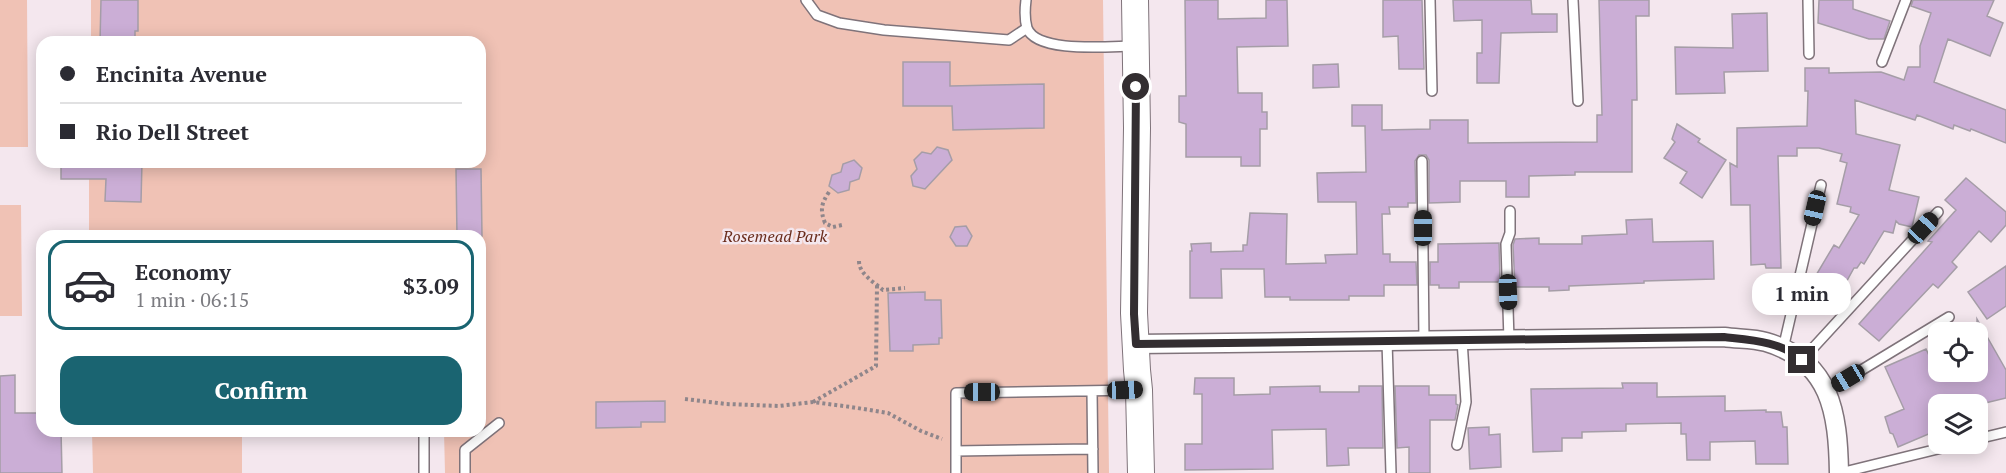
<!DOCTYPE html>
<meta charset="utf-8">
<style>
body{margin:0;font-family:"PT Serif",serif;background:#f2f2f3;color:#2b2b33;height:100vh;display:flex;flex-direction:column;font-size:22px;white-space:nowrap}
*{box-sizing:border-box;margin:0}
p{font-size:20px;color:#7c7c81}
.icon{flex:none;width:33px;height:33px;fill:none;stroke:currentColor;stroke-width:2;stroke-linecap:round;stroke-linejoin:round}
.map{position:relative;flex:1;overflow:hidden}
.sheet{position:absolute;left:36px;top:230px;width:450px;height:207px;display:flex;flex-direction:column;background:#fff;border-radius:18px;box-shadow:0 3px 15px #0003}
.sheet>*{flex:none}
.top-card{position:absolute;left:36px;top:36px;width:450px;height:132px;border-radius:18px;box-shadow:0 3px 15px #0003;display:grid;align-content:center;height:132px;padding:0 24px;background:#fff}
.controls{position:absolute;left:1928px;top:322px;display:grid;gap:12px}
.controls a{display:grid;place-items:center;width:60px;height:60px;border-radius:12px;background:#fff;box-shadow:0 3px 15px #0003;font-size:30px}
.end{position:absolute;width:27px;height:27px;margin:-14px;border:8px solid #332e31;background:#fff;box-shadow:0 0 0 3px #fff}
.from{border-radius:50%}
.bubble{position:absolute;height:42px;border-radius:18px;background:#fff;box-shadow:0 3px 15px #0003;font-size:20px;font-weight:800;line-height:42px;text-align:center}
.car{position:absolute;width:18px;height:36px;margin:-18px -9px;border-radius:8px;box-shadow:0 0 4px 2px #0007;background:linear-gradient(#222 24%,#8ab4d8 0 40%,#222 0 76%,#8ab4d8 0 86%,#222 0)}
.top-card b{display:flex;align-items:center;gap:21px;height:57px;font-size:22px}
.top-card b+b{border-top:2px solid #e1e1e2}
.top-card i{width:15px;height:15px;background:#2b2b33}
ul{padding:10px 0 0;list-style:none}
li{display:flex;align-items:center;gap:18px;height:90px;margin:0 12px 9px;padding:0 12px;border:3px solid #e1e1e2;border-radius:18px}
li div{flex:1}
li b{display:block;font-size:22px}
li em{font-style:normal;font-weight:800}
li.current{border-color:#1a6471}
li>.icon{width:54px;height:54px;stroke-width:1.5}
.primary-button{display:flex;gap:12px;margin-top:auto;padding:12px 24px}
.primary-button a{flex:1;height:69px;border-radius:18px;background:#1a6471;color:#fff;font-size:24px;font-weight:800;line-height:69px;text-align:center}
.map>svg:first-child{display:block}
</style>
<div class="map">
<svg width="2006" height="473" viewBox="0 0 2006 473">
<rect width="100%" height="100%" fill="#f4e7ee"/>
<path fill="#f0c2b5" d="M0 0H27L28 147H0Z
M91 0H1103L1109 473H445L444 431 480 430V236H89V162H480V42H91Z
M0 205H21L22 316H0Z
M92 431H242V473H93Z"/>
<path fill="#cbaed6" stroke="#a59da7" stroke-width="1.5" d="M101 0H138V31H135V42H100Z
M1185 0H1218V19L1266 18V0H1287L1288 46 1237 47 1238 93H1262V112H1267V129H1260V166H1241V157H1186V124L1179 122V96H1186Z
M1383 0H1422L1424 69H1399L1398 36 1383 37Z
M1453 0H1531L1532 14H1557V32L1501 33 1499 83H1477V53H1482V20L1454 21Z
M1599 0H1649V16H1636L1637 100H1632V172H1575V175L1529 176V197H1506V181H1460V202L1429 203V160L1426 155H1419L1415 161 1416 203H1408V207H1389L1390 214H1382L1383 254H1390V262H1416L1417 285H1384V296H1349V300H1290V297H1265L1264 269H1221L1222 298H1190V251H1192L1191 244 1211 243V252L1243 251V245H1247L1250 213 1287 214 1286 264 1326 263 1325 255 1357 254 1356 202H1318L1317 173 1366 172 1365 126H1352V105H1382V130L1430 129V120H1468V143L1597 142V115H1602Z
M1819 0H1853V9L1890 21 1884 39H1869L1818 23Z
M1913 0H1994L1987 16 2003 23 1990 56 1948 39 1934 82 2006 110V143L1971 129 1970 131 1954 125 1953 129 1917 115 1915 120 1855 100 1856 134 1900 145 1889 190 1919 197 1912 227 1899 224 1896 221 1893 233 1884 231 1864 264 1861 262 1857 268H1854L1838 297 1818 288 1812 282 1834 245 1839 248 1859 215 1850 212 1851 207 1837 204 1847 163 1840 161 1842 154 1819 148H1797V156H1778L1781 268H1766L1765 264 1751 265 1750 205H1731L1730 163 1737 167V128L1807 126 1808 91H1805V68H1829V73L1881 72 1904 80 1908 67H1920V46L1931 13 1911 6Z
M1767 13 1768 71 1724 72 1725 93 1676 94 1675 47 1733 48 1732 14Z
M903 62H950V86L1044 84V128L953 130 952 106H903Z
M1338 64 1339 87 1313 88V65Z
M1677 124 1700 139 1698 142 1726 160 1702 198 1680 183 1687 172 1664 158 1675 142 1672 139Z
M937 147 948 150 952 160 925 189 913 186 911 176 917 169 914 160 922 152 931 154Z
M854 160 862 168 859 179 850 182 849 190 838 193 829 186 832 175 841 172 843 164Z
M61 162H142L141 202 105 201 106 179H61Z
M456 169H481L482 236H457Z
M1966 178 2006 212V225L1991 242 1979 231 1952 262 1957 267 1938 288 1933 284 1879 341 1859 324 1932 242 1928 241 1956 210 1945 200Z
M1652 219 1653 242 1713 241 1714 279 1644 281V283L1569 286V290L1549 291V287H1515L1513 245 1515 239 1539 238V244H1582V236L1627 234 1626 220Z
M966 226 972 236 967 246H956L950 237 955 227Z
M1499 243 1500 282H1459V288H1439V285H1430V262H1438V244Z
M2006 266V306L1987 319 1968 292Z
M925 292V300H941L942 338H939V344L913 345V351H890L888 293Z
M1977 319 2006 370V398L1977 405H1938V430L1898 447 1893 434 1890 433 1885 417 1904 409 1885 367 1926 349 1934 366 1937 364 1938 372H1977Z
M15 375V413H42V430H61L62 473H0V376Z
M1195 378H1234V395L1270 394V387L1320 386V392H1359V386H1382L1383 448H1348L1349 465 1327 466 1326 429 1272 430 1273 469 1185 470V444H1202V394H1194Z
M1622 383H1657V397L1725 396V411L1766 410V412H1781L1783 427H1787L1788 464H1756L1755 441 1710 442V460H1687L1686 434H1681V423L1626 424V431L1582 432V438H1562V451L1533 452 1531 389 1623 388Z
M1395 386H1429V395H1456V404L1458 405 1455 420H1430V473H1409V447L1397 448Z
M665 401V422H641V427L596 428V402Z
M1489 427V435L1500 434 1501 467 1470 469 1468 428Z"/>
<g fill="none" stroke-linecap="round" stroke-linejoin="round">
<g stroke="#7f737a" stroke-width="12">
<path id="lane" d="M806 0 817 15 839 23 884 30 1009 40 1027 28
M1026 0C1025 8 1025 21 1027 28 1037 54 1111 46 1134 46
M1430 0 1432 91
M1573 0 1578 101
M1808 0 1809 54
M1882 62 1906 0
M1422 161 1424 340
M1509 340 1506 244 1510 233V211
M1387 341 1391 473
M1783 349 1821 185
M1802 360 1938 212
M1092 391 1093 473
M1827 391 1949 317
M1977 439 2006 432
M1457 445 1466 402 1462 340
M956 451 1093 449
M424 473V430
M465 473V450L499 423
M956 473V393L1137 390
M1840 473 1958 444"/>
</g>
<g stroke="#7f737a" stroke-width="21">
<path id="street" d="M1136 344 1724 337C1738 339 1753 338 1766 342 1831 361 1838 413 1839 473"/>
</g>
<g stroke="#7f737a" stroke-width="28">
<path id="secondary" d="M1135 0 1137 128 1134 313 1137 370 1139 390 1141 473"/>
</g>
<path stroke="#8f868b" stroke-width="4" stroke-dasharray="3 3" stroke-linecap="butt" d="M829 192C821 204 820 210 825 223L833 227 842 225
M859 261C859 274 874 282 883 290L905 288
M685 399 726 404 779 406 813 402 851 407 888 413 921 431 942 439
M813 402 876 366 877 285"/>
<use href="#lane" stroke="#fff" stroke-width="9"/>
<use href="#street" stroke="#fff" stroke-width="18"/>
<use href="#secondary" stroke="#fff" stroke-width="26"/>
</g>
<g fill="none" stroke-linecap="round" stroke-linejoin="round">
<path stroke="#332e31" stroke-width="8" d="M1136 87 1134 314 1136 344 1724 337C1751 340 1780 341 1802 360"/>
</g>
<g text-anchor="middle" stroke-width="5" stroke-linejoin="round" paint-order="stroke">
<g font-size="16" font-style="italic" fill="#6a2c1c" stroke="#f4e7ee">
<text x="775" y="242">Rosemead Park</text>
</g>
</g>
</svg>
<div class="controls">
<a><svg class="icon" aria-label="locate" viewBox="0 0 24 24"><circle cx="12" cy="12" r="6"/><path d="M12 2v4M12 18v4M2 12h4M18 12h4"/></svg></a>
<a><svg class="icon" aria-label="layers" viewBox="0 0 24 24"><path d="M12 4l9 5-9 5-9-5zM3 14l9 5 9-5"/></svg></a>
</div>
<i class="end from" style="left:1136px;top:87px"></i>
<i class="end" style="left:1802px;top:360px"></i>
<div class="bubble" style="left:1752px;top:273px;width:99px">1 min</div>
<i class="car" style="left:1815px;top:208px;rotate:193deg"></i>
<i class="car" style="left:1423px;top:228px;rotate:0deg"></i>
<i class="car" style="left:1923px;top:228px;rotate:43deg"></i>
<i class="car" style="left:1508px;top:292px;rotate:178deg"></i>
<i class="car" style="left:1848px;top:378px;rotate:239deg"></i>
<i class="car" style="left:1125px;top:390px;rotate:88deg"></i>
<i class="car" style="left:982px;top:392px;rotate:270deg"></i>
<div class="top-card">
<b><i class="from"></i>Encinita Avenue</b>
<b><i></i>Rio Dell Street</b>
</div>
<section class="sheet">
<ul>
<li class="current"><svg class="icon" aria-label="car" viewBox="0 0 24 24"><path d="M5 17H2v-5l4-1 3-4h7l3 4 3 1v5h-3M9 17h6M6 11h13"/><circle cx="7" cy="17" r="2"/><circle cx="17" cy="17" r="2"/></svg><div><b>Economy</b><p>1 min · 06:15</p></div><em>$3.09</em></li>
</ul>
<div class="primary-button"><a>Confirm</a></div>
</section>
</div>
